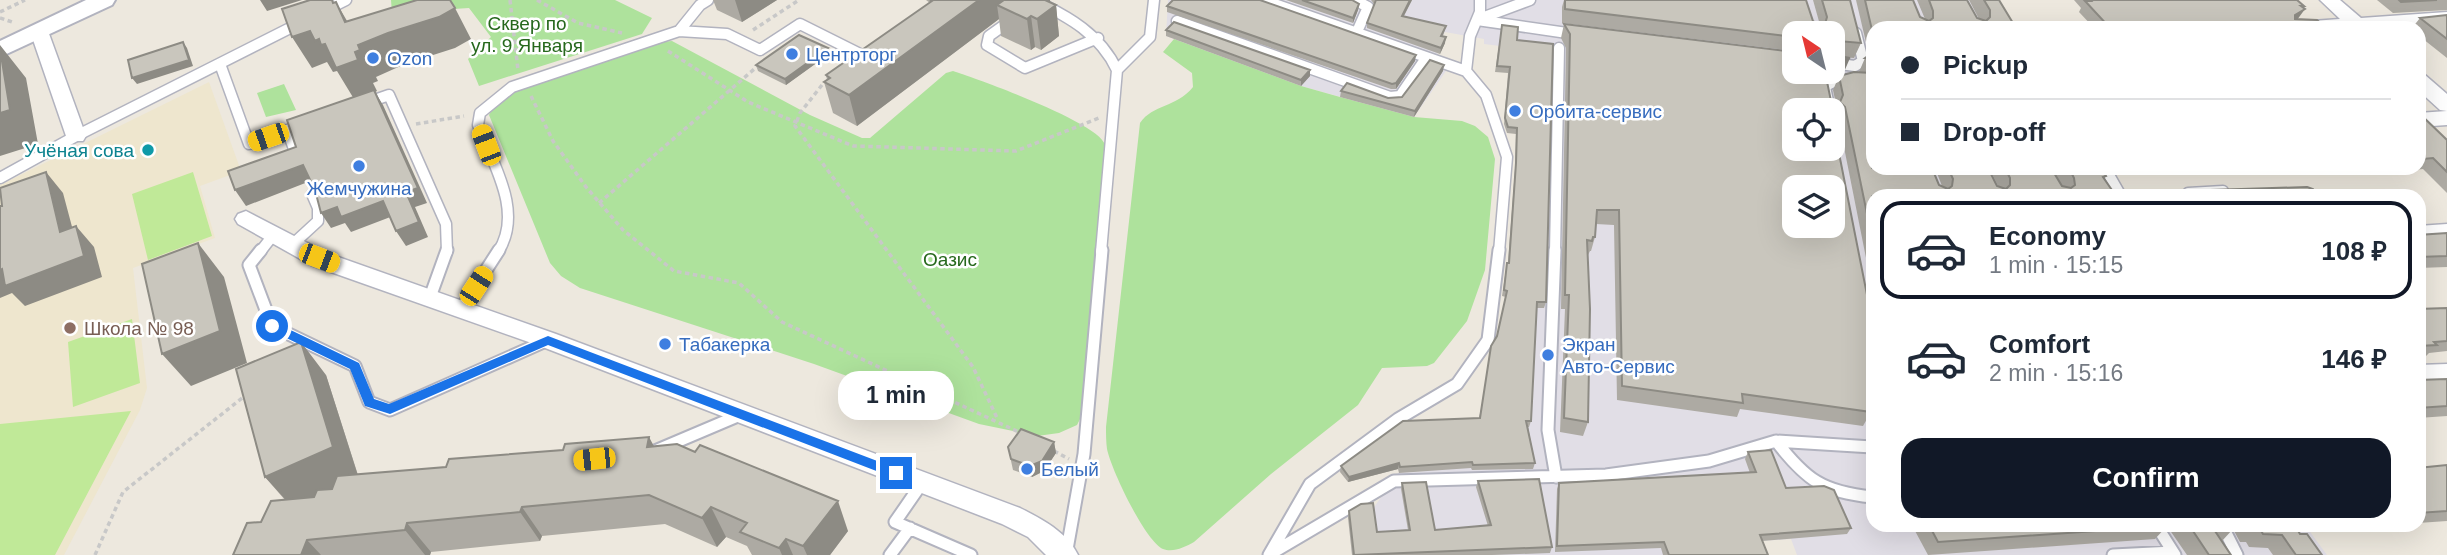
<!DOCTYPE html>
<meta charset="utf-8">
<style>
body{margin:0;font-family:Helvetica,sans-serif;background:#f2f2f3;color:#1f2937;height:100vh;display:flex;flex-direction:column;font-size:26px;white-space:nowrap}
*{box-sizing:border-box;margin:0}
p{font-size:23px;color:#747a83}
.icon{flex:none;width:38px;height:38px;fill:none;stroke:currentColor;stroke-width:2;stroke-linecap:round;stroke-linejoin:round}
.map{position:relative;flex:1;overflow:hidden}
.panel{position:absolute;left:1866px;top:189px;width:560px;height:343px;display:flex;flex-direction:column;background:#fff;border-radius:21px;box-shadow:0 7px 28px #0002}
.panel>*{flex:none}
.top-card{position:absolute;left:1866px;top:21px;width:560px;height:154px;border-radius:21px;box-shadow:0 7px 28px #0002;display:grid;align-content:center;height:154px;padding:0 35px;background:#fff}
.needle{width:46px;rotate:325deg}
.controls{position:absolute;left:1782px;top:21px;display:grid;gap:14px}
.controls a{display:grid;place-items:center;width:63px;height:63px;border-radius:14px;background:#fff;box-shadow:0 7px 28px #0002;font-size:35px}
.end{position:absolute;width:32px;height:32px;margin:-16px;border:9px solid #1a73e8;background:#fff;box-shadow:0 0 0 4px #fff}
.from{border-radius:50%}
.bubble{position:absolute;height:49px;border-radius:21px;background:#fff;box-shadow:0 7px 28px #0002;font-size:23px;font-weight:700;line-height:49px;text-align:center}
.car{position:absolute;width:21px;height:42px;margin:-21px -10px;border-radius:9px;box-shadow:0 0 5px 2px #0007;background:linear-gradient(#f5c518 24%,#345 0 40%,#f5c518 0 76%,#345 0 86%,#f5c518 0)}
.top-card b{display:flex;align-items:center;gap:24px;height:66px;font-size:26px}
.top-card b+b{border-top:2px solid #e0e1e3}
.top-card i{width:18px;height:18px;background:#1f2937}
ul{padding:12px 0 0;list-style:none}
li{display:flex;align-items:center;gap:21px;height:98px;margin:0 14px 10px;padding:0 21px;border:4px solid transparent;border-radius:21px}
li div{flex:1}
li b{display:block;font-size:26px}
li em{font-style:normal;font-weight:700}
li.current{border-color:#111827}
li>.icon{width:63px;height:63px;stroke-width:1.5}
.action{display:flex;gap:14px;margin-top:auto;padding:14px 35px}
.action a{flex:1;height:80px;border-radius:21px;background:#111827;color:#fff;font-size:28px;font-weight:700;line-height:80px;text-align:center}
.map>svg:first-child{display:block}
</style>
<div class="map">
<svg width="2447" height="555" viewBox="0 0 2447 555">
<rect width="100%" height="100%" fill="#ede8de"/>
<path fill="#e1dee6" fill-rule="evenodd" d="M1168 0H1987L2000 28H1872V168H2083L2097 191 1872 196V525H2305L2327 555H1797L1791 539 1757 541 1762 555H1352L1348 511 1372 510 1399 472 1425 471 1420 448 1506 443 1523 289 1516 48 1484 44V39L1445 32 1440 41 1445 43 1429 66 1446 71 1414 117 1301 86 1166 36ZM1794 33H1832V72H1794ZM1794 110H1832V149H1794ZM1794 187H1832V226H1794Z"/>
<path fill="#eee6ce" d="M209 82 241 171 200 186 215 238 133 268 147 388 140 410 64 555H0V185Z"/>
<path fill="#aee29c" d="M391 0H615L652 18 642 34 479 86 468 59 491 37 469 8 392 13Z
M1174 39 1301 86 1340 97 1414 117 1462 121 1475 126 1488 137 1495 159 1485 270 1467 321 1434 363 1427 366 1382 368 1358 405 1271 474 1194 542C1185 547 1173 553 1163 549 1145 541 1111 469 1107 449 1106 442 1106 434 1106 427L1140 123C1153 104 1176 108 1193 87L1192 73 1163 52Z
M672 41 810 115 862 138H870L946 73 953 71C978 79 1100 123 1105 145L1082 415 1077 425 1059 433 1037 436 979 424 814 364 580 288 561 276 550 263 489 115 496 103 513 92 661 42Z
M284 84 296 110 266 117 257 93Z"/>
<path fill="#c0e998" d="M193 172 212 236 148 260 132 194Z
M132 319 140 383 73 407 68 342Z
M131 411 55 555H0V424Z"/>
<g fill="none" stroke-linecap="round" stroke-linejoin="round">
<g stroke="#b2b3bf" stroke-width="13">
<path id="service-far1" d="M1034 0C1069 17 1100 34 1117 70L1101 252
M1263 0 1466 71 1486 95 1507 157 1499 252
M1355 0 1368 7 1356 34
M326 10 346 0
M1479 19 1530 0
M1477 20 1574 34
M1010 21 989 36 987 45 1025 68 1098 38
M1177 21 1390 97 1400 96 1426 58
M679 31 727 34 760 50 800 24 862 55 856 59
M1832 63 1855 66 1863 61 1856 33
M220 64 249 144 301 125
M1117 70 1150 37 1154 0
M1466 71 1470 36 1480 12V0
M366 103 389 95 446 224 447 252
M1830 110 1825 87C1839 76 1855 79 1872 81
M287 130 297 157
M2105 168 2121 196
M0 178 76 136 302 22
M2188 193 2223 191
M293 244 318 221V208L312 194
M260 252 274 234
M498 252C524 212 493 164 478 125L480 113 512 87 679 31 700 5 708 0
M1555 252 1559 48"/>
</g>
<g stroke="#b2b3bf" stroke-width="15">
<path id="service" d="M261 250 249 265 272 326 355 366 369 402 390 410 548 340
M1555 250 1548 430 1556 477
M429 300 447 250
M461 309 499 250
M1776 441C1806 480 1823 492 1872 497
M655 451 740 415
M922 483 895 522 971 555
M2156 525 2175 555
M2222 525 2237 555
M1272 553 1394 481 1606 475 1709 461 1776 441 1872 447
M890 555 910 528
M1066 555 1084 454 1102 250
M1269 555 1310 484 1398 419 1457 384 1488 340 1499 250
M2113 555 2173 552"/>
</g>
<g stroke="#b2b3bf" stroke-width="3">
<path id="minor" d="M2320 0H2340L2361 18 2447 12V24L2382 28H2289L2298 22 2340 19Z
M39 25 48 31 86 136 83 141H69L66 136 30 31Z
M2418 73 2425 75 2447 94V125L2418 127V113L2447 111 2440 110 2418 90Z
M246 211 327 253 556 334 1020 508C1042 519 1067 532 1078 555H1046L1028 537 1002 524 540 346 311 265 238 224 235 219 238 214Z
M2447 224V240L2418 242V226Z
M2447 364V382L2418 384V365Z"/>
</g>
<g stroke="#b2b3bf" stroke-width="4">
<path id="tertiary" d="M86 0H115L112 5 0 57V41Z"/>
</g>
<path stroke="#c8c8c8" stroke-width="3.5" stroke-dasharray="4.5 3.5" stroke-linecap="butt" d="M510 0 518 70
M537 0 578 23 622 33
M0 12 25 0
M0 18 15 23
M753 30 799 0
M668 51 748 102 853 146 1016 151 1099 118
M822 85 800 113 795 126 973 367 998 420
M531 96 553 141 586 187 623 230 674 271 739 283 782 322 1023 434
M416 124 464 116
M599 203 759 65
M1054 451 1069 459
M95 555 123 492 246 395"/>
<use href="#service-far1" stroke="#fff" stroke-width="10"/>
<use href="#service" stroke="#fff" stroke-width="11"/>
<use href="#minor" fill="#fff" fill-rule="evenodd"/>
<use href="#tertiary" fill="#fff" fill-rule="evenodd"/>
</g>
<path fill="#adaaa3" d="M713 0H777L742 22 717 10Z
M926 0H1002V1L1050 3 1056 5 1059 36 1041 50 1035 47 1031 50 1001 36 999 19 857 126 833 113 824 82 827 80 826 75 930 3Z
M1286 0H1352L1359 4 1358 10 1353 23Z
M1371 0H1412L1404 16 1446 26 1443 36 1445 43 1440 54 1367 28V23L1374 4Z
M1564 0H1806L1813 21 1820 25 1813 0H1850L1861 43 1854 58 1842 57 1844 72 1826 78 1831 110 1871 315 1872 317V409H1871V412L1863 426 1740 409 1737 417 1617 400 1614 225 1596 224 1595 237 1591 251H1590L1588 255V422L1583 436 1560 432 1565 309H1561L1566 48 1561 38 1564 24 1794 72 1832 33H1794V51L1562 23V7Z
M1856 0H1913L1920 17 1925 19 1917 0H1967L1977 18 1979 19 1969 0H1999L2016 28H1872V168L1942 186 1935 168H1988L1997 186H1998L1989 168H2101L2106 176 2104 179 2116 196H1872V288L1839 122 1834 116 1837 109 1833 90 1839 76 1859 72 1865 58 1869 55Z
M2074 0H2297L2304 6 2297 19 2326 28H2094L2079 12 2081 8Z
M2377 0H2447V10L2393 13Z
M1261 1 1415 61 1396 89H1391L1167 12V6Z
M2447 15V58L2418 35V28H2412L2420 18Z
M1502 25 1517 40 1546 302 1544 308H1537L1531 421 1529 427H1528L1535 463 1533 469 1472 470 1471 468 1399 473 1398 469 1348 482 1340 472 1341 466 1479 418 1506 297 1502 296 1506 269 1507 263H1508L1515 169 1516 134 1507 133 1504 124 1508 73 1495 72Z
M1166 30 1310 76 1301 86 1166 36Z
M829 54 786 85 758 71 756 65Z
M1443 71 1414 117 1340 97 1341 91 1388 98 1402 97Z
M2418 112 2447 140V193L2423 169 2414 170 2412 168H2418Z
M2212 190 2319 196H2208Z
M2447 233V267L2418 268V235Z
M2447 308V351L2429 353 2426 356H2418V309Z
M326 375 358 475 446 467 654 447 848 531 830 555H752L747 546 726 537 717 547 665 524 542 536 540 541 431 552 430 555H233L261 522 285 500 265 477Z
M2447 379V416L2418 418V380Z
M1054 442 1056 453 1044 471 1032 477 1013 470 1008 447Z
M1748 452 1786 488 1851 528 1847 534 1762 541 1768 555H1663L1661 548 1555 552 1557 489 1559 483 1750 473 1745 459Z
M2447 465V521L2418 523V468Z
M1478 481 1552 547 1550 553 1492 555H1352L1348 518 1349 511 1377 532 1408 530 1401 489 1402 483 1435 530 1488 526 1476 487Z
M1883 525H2295L2300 534 2322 555H2273L2268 548 2249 547 2246 542H2240L2233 529 2222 541 2231 555H2187L2167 526 2155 539 1928 555 1914 529 1884 531Z
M2347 525H2391L2349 528Z"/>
<path fill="#8d8b84" d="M260 0H302L267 11Z
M735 0H777L742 22Z
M979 0H1002L1003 8 997 5 999 19 857 126 849 95Z
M1049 0H1050L1051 9 1056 5 1059 36 1041 50 1037 19Z
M1410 0H1412L1401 21 1402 16Z
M336 2 354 33H388L455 8 471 39 455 48 405 64 376 77 378 81 373 83 377 91 375 92 383 105 427 203 415 207 428 237 406 246 396 231 354 99 337 71 333 72 327 62 312 68 292 37 310 31 325 44 355 52 345 22Z
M1359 4 1358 10 1353 23V18Z
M2305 9 2297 20 2288 26 2295 15Z
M1031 16 1035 47 1031 50 1027 19Z
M1446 37 1445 43 1440 54 1441 48Z
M1838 41 1832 56V44Z
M183 42 187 48 193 66 137 84 132 78Z
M0 45 26 78 38 144 0 156Z
M828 48 829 54 786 85 785 79Z
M1416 55 1415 61 1396 89V83Z
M1850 58 1844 72 1827 77 1819 84 1823 72H1832V63Z
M1444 65 1443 71 1414 117 1415 111Z
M1310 70V76L1301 86V80Z
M303 165 313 180 246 206 235 190Z
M46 172 63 193 79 253 60 232Z
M383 201 393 216 351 232 345 223 331 228 321 213 337 207Z
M76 226 94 247 102 277 25 306 12 293 0 298V270Z
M198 243 224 277 247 363 191 386 162 354Z
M301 342 326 375 359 479 293 508 265 477Z
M649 437 665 467 647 447Z
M1054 442 1056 453 1044 471 1032 477 1030 466Z
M1399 463 1398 469 1348 482 1349 477Z
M838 501 848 531 830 555H807L803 546Z
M522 507 542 536 540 541 520 512Z
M711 507 726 537 717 547 702 518Z
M407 523 431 552 430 555H425L405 530Z
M786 539 793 555H782L779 548Z
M307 540 321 555H301Z"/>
<path fill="#c9c6bd" stroke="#8d8b84" stroke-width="2" fill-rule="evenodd" d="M310 0H332L333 3 336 2 345 22 417 0H450L455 8 439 17 388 33 358 45 360 50 355 52 358 60 336 68 325 44 321 45 319 39 315 41 310 31 292 37 282 9Z
M930 0H979L849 95 824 82 830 78 826 75 932 1Z
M1004 0H1049L1047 1 1056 5 1037 19 1031 16 1027 19 997 5Z
M1173 0H1260L1416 55 1396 83 1392 84 1167 6Z
M1302 0H1352L1359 4 1353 18Z
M1376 0H1410L1402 16 1446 26 1441 36 1446 37 1441 48 1367 23Z
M1565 0H1806L1813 21 1821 26 1825 24 1827 17 1822 0H1850L1861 43 1838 41 1832 44V33H1794V37L1565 9Z
M1865 0H1913L1920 17 1929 21 1933 18V11L1929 0H1967L1977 18 1986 21 1990 17V10L1984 0H1999L2016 28H1872V30Z
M2090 0H2297L2304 6H2301L2305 9 2295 15V19L2317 20 2326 28H2110L2085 1H2091Z
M2399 0H2437L2401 2Z
M2447 15V39L2420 18Z
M1174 22 1310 70 1301 80 1166 30Z
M1564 24 1794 52V72H1825L1831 101 1834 103 1831 110H1794V149H1832V118L1871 315 1872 317V394H1868L1871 412 1742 394 1743 403 1622 386 1619 210H1597L1595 237H1593L1592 241 1587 240 1590 309 1588 422 1564 418 1569 295H1565L1570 34ZM1794 187H1832V226H1794Z
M1502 25 1518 27 1517 40 1553 44 1546 302H1537L1531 421H1526L1535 463 1473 465 1472 462 1400 467 1399 463 1349 477 1341 466 1403 421 1480 418 1491 346 1497 336 1507 291 1504 290 1507 263H1509L1516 163 1517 128 1508 127 1505 118 1510 67 1497 66Z
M799 35 828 48 785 79 756 65Z
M183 42 189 60 132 78 128 60Z
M0 49 10 110 0 113Z
M1832 53 1834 55 1850 58 1832 63Z
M1872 53V59L1865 58Z
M1430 60 1444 65 1415 111 1341 91 1347 83 1388 98 1402 97Z
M1854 72 1872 73V168H1932L1939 185 1948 189 1952 186 1953 179 1948 168H1988L1997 186 2006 189 2010 185V178L2005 168H2051L2062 186 2071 188 2075 185 2074 178 2069 168H2101L2106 176 2103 177 2116 196H1872V238L1845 107 1840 102 1843 95 1839 76Z
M374 90 418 188 406 192 419 222 396 231 383 201 341 217 337 207 321 213 315 190 303 165 235 190 228 171 296 147 287 120Z
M2418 112 2447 140V172L2433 158 2423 159 2418 155Z
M46 172 60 232 76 226 84 256 5 286 2 269 0 270V206H2L0 188Z
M2307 187 2313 189 2319 196H2217L2212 190Z
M2447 233V256L2418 257V235Z
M198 243 220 331 162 354 142 264Z
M2447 308V341L2434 342 2437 345 2418 346V309Z
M301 342 333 447 265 477 236 369Z
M2447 379V406L2418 408V380Z
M1021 429 1054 442 1042 461 1030 466 1011 459 1008 447Z
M649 437 647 447 677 444 695 452 700 445 838 501 803 546 786 539 779 548 740 532 747 523 711 507 702 518 649 495 522 507 520 512 407 523 405 530 307 540 301 555H233L247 523 261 522 271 501 314 497 317 490 332 489 337 476 446 467 449 459 563 450 565 444Z
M1771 450 1786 488 1824 486 1834 490 1851 528 1760 535 1768 555H1669L1664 542 1557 546 1559 483 1756 472 1748 452Z
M2447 465V511L2418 513V468Z
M1539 479 1552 547 1354 555 1349 511 1361 504 1373 503 1377 532 1410 530 1402 483 1426 482 1435 530 1491 525 1478 481Z
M1929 525H2167L2168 526 1938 542Z
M2189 525H2233L2234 528H2213L2231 555H2209Z
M2251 525H2295L2300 534H2307L2322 555H2296L2282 535 2263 534 2260 529H2253Z"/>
<path fill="#1a73e8" d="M272 321 359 363 374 399 389 404 548 336 901 470 903 473 896 479 892 477 548 345 390 414 365 406 350 369 268 329 267 326Z"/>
<g fill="#3f7fe0" stroke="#fff" stroke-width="2.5">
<circle cx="792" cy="54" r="7"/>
<circle cx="373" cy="58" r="7"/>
<circle cx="1515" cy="111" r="7"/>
<circle cx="359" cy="166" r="7"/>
<circle cx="665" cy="344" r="7"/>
<circle cx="1548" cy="355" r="7"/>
<circle cx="1027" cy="469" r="7"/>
</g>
<circle fill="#0f9aa8" stroke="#fff" stroke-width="2.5" cx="148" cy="150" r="7"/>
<circle fill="#8d6e63" stroke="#fff" stroke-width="2.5" cx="70" cy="328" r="7"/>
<g text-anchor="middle" stroke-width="5" stroke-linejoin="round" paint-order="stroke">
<g font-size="19" fill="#26681c" stroke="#fff">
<text x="527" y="30">Сквер по<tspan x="527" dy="22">ул. 9 Января</tspan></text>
<text x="950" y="266">Оазис</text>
</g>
<g font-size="19" fill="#366cbe" stroke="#fff" text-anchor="start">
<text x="806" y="61">Центрторг</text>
<text x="387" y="65">Ozon</text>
<text x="1529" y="118">Орбита-сервис</text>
<text x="359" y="195" text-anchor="middle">Жемчужина</text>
<text x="679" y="351">Табакерка</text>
<text x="1562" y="351">Экран<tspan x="1562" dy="22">Авто-Сервис</tspan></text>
<text x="1041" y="476">Белый</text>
</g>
<g font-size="19" fill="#0d838f" stroke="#fff" text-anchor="end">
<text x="134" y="157">Учёная сова</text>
</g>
<g font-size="19" fill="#785e54" stroke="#fff" text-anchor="start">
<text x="84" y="335">Школа № 98</text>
</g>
</g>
</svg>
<div class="controls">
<a><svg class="needle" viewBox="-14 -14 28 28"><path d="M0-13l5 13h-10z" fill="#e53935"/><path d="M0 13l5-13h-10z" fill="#747a83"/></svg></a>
<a><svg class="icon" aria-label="locate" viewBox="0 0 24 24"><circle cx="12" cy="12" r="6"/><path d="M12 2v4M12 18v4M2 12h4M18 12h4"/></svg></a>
<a><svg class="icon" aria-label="layers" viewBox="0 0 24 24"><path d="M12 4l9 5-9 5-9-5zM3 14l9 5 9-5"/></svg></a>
</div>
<i class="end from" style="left:272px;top:326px"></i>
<i class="end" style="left:896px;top:473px"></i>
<div class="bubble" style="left:838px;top:371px;width:116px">1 min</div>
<i class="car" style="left:268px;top:137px;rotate:251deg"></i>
<i class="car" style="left:486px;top:145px;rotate:339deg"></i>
<i class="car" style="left:319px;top:258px;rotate:111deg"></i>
<i class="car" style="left:476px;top:286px;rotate:33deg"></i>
<i class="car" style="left:594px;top:459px;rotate:264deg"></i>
<div class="top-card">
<b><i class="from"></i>Pickup</b>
<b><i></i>Drop-off</b>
</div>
<section class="panel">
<ul>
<li class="current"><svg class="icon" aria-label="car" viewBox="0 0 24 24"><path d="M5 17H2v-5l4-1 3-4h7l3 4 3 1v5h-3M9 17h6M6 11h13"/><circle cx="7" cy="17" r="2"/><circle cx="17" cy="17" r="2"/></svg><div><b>Economy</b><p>1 min · 15:15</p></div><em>108 ₽</em></li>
<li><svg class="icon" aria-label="car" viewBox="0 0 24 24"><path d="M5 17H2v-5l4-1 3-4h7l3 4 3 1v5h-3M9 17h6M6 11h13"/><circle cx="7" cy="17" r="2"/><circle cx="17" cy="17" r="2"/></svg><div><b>Comfort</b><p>2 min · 15:16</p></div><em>146 ₽</em></li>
</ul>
<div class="action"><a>Confirm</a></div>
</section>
</div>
